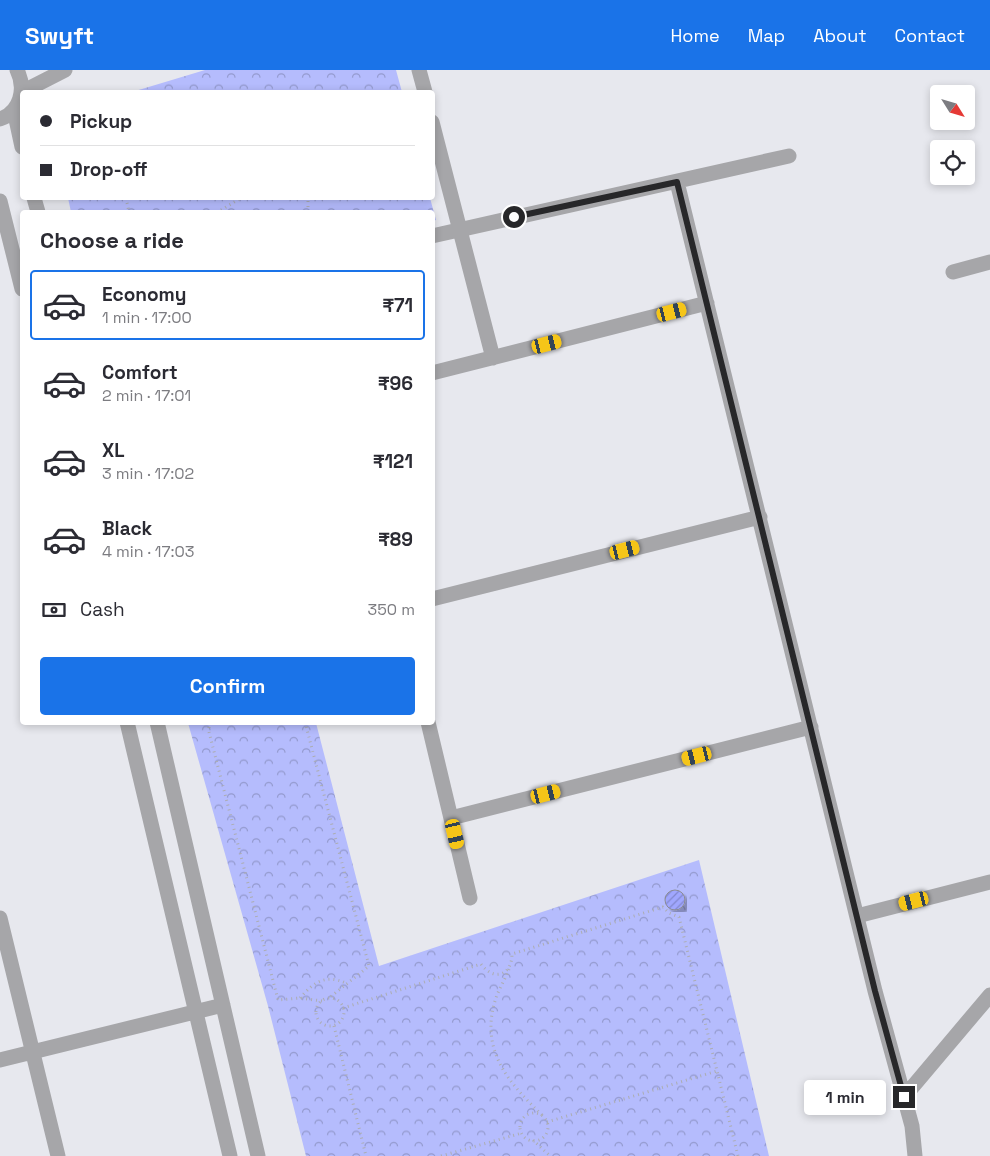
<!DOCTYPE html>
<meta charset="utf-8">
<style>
body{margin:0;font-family:"Space Grotesk",sans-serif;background:#f7f7f7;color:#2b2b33;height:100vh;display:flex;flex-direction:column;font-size:19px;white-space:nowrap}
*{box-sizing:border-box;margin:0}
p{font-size:16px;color:#7c7c81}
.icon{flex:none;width:28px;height:28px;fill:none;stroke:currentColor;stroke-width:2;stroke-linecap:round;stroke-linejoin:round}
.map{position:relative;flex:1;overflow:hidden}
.panel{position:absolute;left:20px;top:140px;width:415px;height:515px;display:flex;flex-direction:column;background:#fff;border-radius:5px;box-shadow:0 2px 8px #0003}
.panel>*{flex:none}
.top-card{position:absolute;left:20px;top:20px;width:415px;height:110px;border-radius:5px;box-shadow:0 2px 8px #0003;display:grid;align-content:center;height:110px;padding:0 20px;background:#fff}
.needle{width:32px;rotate:127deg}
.fabs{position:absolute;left:930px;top:15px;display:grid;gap:10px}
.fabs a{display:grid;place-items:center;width:45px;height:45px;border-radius:5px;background:#fff;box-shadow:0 2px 8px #0003;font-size:25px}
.end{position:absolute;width:22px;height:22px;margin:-11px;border:6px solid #272729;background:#fff;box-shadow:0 0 0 2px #fff}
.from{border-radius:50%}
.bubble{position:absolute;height:35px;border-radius:5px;background:#fff;box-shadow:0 2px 8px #0003;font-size:16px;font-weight:700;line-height:35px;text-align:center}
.car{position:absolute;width:15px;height:30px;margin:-15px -8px;border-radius:6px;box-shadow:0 0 4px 1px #0007;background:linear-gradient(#f5c518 24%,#345 0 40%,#f5c518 0 76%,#345 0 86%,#f5c518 0)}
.top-card b{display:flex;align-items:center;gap:18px;height:48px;font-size:19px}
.top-card b+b{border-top:1px solid #e1e1e2}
.top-card i{width:12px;height:12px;background:#2b2b33}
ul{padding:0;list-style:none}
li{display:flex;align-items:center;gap:15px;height:70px;margin:0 10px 8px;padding:0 10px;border:2px solid transparent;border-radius:5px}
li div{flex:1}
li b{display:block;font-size:19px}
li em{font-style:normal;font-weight:700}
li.current{border-color:#1a73e8}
li>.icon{width:45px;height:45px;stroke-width:1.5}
h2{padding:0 20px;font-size:22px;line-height:60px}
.pay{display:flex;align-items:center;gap:12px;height:55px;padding:0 20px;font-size:19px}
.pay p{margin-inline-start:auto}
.button{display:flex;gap:10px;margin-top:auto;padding:10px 20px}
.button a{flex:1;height:58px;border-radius:5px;background:#1a73e8;color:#fff;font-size:20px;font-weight:700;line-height:58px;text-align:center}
header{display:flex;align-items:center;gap:30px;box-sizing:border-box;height:70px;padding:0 25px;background:#1a73e8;color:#fff}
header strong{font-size:24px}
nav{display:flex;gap:28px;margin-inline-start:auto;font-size:18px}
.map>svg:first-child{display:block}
</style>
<header>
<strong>Swyft</strong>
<nav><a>Home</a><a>Map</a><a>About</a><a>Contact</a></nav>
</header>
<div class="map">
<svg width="990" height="1086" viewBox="0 0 990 1086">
<defs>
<pattern id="park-crowns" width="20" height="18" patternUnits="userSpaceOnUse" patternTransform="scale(1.25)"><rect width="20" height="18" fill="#b5bcfd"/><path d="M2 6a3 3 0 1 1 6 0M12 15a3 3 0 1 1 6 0" fill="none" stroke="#9399cd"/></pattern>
<pattern id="building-hatch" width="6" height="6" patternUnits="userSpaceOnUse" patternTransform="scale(1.25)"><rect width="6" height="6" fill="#a0a7fe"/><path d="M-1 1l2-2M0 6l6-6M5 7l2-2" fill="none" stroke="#8288ce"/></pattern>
<filter id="shadow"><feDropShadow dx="4.5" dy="4.5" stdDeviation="1" flood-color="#0004"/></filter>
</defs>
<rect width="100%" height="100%" fill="#e7e8ee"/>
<path fill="url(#park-crowns)" d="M205 0H396L402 22H132Z
M68 128H430L436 150 433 151 432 142H71Z
M188 653H316L379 896 699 790 769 1086H306L268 936Z"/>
<path fill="url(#building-hatch)" stroke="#8b8c92" filter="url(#shadow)" d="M665 830a10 10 0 1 1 20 0a10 10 0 1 1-20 0Z"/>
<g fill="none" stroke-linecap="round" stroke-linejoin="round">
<path stroke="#acadb2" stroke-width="3" stroke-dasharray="1 4" stroke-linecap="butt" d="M126 128 129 142
M221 140 241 128
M308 142V128
M209 652V662L278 930 300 928 322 931
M305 652 369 896 329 928
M509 899C505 910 498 920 495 931 480 981 509 1013 542 1045
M316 942a14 14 0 1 1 28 0a14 14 0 1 1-28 0Z
M300 928C314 912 325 904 346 913
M343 938 481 894C494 912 512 905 512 884L663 837 669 843 679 847 738 1086
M334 956 366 1086
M520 1057a14 14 0 1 1 28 0a14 14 0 1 1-28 0Z
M547 1052 717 1001
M533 1070 550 1086
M441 1086 522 1063"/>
<path stroke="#a6a6a9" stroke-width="15" d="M419 0 425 22
M22 22 65 0
M14 40 22 77
M0 49C21 42 26 18 17 0
M432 52 493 288
M677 112 875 921 912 1056 915 1086
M34 128 38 142
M0 131 22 219
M432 166 789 86
M953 202 990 192
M432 303 707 233
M432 529 760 447
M127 652 230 1086
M157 652 258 1086
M428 652 470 828
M451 748 811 657
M857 846 990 812
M0 848 58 1086
M0 990 223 935
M904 1027 990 925"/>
</g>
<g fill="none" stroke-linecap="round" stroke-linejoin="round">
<path stroke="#272729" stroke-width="6" d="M514 147 677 112 875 921 904 1027"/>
</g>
</svg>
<div class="fabs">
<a><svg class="needle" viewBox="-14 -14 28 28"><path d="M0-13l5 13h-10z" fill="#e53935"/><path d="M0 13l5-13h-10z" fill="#7c7c81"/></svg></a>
<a><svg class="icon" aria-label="locate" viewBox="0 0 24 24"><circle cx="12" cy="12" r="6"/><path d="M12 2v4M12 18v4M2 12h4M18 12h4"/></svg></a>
</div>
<i class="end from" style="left:514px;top:147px"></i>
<i class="end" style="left:904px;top:1027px"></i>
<div class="bubble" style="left:804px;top:1010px;width:82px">1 min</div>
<i class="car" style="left:672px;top:242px;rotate:76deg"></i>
<i class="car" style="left:547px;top:274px;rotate:76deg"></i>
<i class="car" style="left:625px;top:480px;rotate:76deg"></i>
<i class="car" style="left:697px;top:686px;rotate:256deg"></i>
<i class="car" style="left:546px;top:724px;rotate:76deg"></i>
<i class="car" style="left:455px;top:764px;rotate:167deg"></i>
<i class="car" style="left:914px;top:831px;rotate:256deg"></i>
<div class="top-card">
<b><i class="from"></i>Pickup</b>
<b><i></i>Drop-off</b>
</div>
<section class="panel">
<h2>Choose a ride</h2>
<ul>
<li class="current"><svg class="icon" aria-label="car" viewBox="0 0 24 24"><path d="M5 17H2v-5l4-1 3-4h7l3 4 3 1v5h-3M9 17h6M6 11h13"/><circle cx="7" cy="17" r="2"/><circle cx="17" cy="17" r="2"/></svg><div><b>Economy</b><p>1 min · 17:00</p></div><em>₹71</em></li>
<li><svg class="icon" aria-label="car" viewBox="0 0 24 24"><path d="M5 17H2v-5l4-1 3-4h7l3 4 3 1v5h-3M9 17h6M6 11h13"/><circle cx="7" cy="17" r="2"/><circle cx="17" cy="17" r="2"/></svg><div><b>Comfort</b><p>2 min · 17:01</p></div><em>₹96</em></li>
<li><svg class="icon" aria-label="car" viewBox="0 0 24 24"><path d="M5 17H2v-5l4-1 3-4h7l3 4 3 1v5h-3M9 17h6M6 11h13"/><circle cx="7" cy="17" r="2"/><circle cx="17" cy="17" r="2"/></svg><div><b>XL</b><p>3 min · 17:02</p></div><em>₹121</em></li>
<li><svg class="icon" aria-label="car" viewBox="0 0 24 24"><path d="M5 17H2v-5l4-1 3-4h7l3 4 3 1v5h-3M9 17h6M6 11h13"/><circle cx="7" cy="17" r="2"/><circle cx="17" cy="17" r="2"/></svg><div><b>Black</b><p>4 min · 17:03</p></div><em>₹89</em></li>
</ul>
<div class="pay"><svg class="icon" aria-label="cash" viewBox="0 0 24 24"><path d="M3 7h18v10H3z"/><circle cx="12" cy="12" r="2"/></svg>Cash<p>350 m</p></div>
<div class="button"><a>Confirm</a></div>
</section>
</div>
